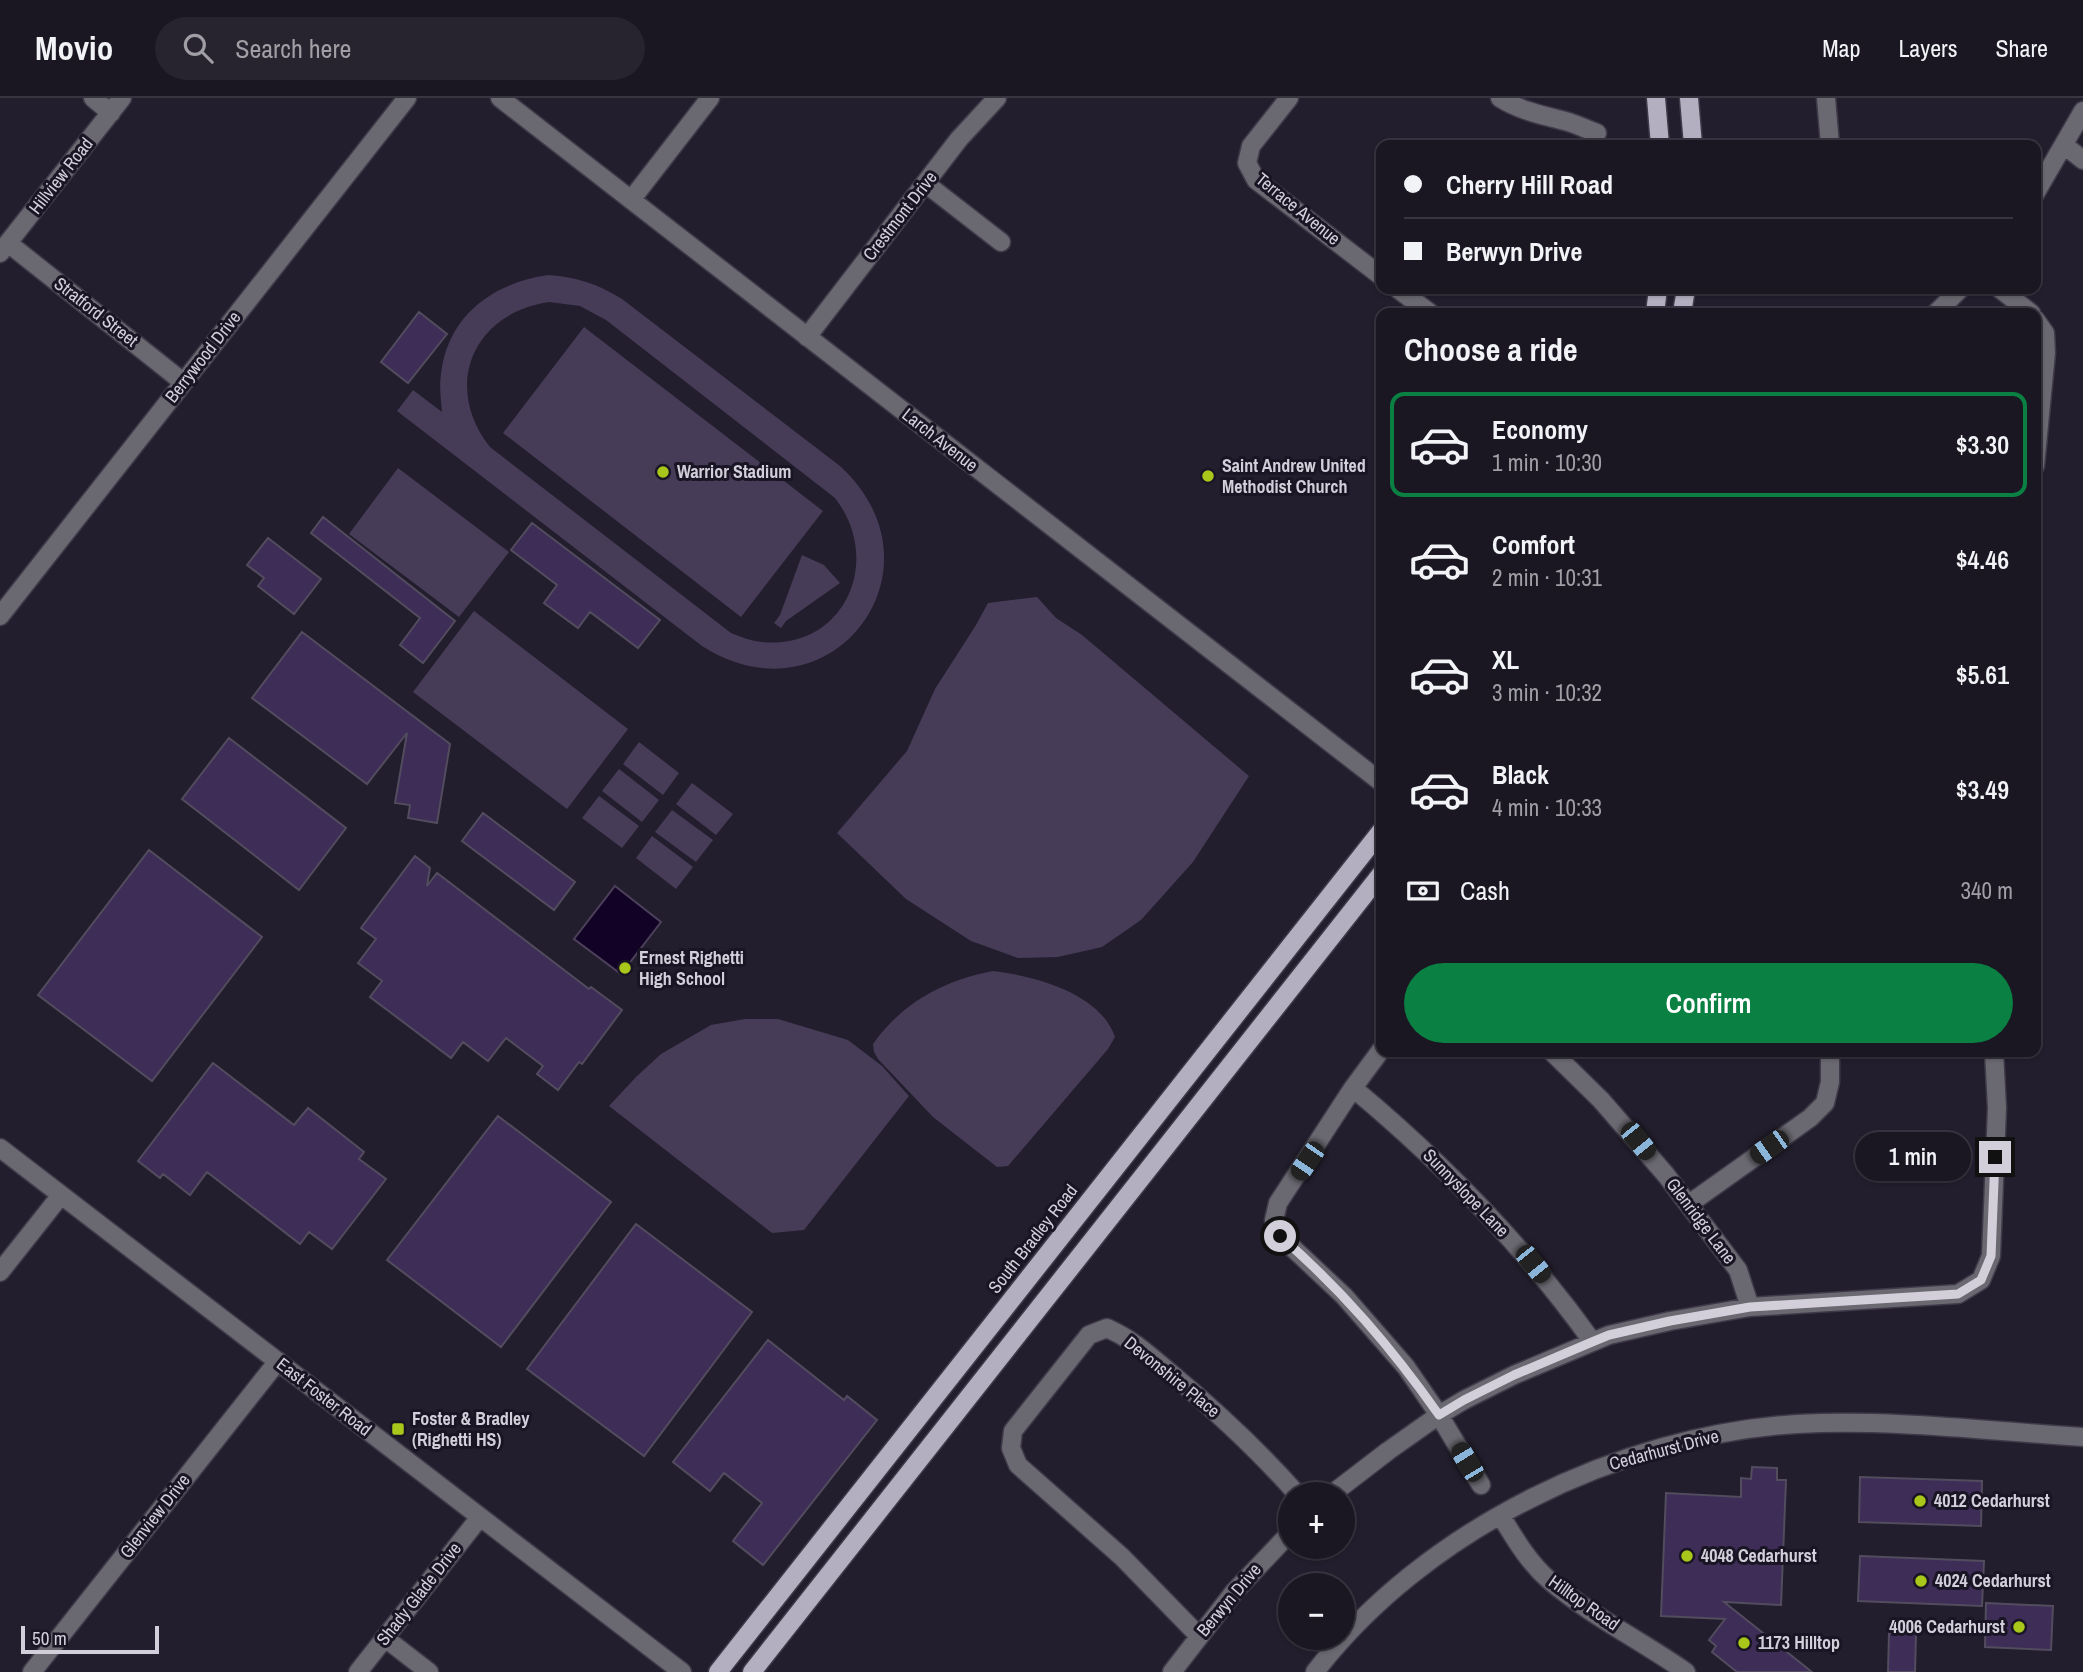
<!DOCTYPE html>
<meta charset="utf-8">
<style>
body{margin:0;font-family:"Archivo Narrow",sans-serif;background:#27232f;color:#f1f3f6;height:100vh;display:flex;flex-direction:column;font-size:26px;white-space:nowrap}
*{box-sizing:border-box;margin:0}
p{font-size:23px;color:#9f9fa5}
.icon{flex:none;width:38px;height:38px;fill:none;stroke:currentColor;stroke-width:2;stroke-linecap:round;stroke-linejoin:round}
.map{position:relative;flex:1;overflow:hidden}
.side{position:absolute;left:1376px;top:210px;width:665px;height:749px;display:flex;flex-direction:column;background:#1a1622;border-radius:14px;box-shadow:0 2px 5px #0004,0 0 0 2px #383540}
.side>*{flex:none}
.hud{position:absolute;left:1376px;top:42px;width:665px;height:154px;border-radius:14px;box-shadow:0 2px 5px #0004,0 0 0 2px #383540;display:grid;align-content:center;height:154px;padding:0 28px;background:#1a1622}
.controls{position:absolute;left:1278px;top:1384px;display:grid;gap:14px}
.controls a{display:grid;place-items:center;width:77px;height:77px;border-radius:50%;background:#1a1622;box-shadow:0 2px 5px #0004,0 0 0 2px #383540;font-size:35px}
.scale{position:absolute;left:21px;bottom:18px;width:138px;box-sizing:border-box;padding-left:7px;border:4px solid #d3cfda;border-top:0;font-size:19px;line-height:24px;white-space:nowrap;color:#d3cfda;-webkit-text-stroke:5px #1a1524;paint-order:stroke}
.end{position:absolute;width:32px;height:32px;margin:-16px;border:9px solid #d3cfda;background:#111;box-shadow:0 0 0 4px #111}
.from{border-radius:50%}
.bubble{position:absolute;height:49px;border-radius:24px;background:#1a1622;box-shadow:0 2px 5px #0004,0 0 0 2px #383540;font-size:23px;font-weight:600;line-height:49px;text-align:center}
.car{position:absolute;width:21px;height:42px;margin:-21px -10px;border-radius:9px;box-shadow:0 0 5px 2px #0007;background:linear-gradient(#222 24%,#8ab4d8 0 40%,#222 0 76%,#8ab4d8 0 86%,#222 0)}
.hud b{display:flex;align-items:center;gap:24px;height:66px;font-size:26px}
.hud b+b{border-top:2px solid #383540}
.hud i{width:18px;height:18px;background:#f1f3f6}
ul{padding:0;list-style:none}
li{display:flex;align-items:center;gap:21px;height:105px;margin:0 14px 10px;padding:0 14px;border:4px solid transparent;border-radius:14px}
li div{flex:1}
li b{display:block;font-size:26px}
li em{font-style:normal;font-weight:600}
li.selected{border-color:#0b8043}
li>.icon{width:63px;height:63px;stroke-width:1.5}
h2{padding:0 28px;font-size:32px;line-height:84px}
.pay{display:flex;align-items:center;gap:18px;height:77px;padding:0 28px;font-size:26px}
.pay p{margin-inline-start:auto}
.action{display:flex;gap:14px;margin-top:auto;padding:14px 28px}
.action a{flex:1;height:80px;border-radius:42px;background:#0b8043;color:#fff;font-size:28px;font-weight:600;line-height:80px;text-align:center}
header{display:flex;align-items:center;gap:42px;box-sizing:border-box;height:98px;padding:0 35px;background:#1a1622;border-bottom:2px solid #383540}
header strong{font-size:33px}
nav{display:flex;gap:38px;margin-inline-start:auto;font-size:24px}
.search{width:490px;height:63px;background:#27232f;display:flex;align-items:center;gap:18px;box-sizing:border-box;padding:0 24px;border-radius:38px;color:#9f9fa5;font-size:26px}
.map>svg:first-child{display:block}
</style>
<header>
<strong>Movio</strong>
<div class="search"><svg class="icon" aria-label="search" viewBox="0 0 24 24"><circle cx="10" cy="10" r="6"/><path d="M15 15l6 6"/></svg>Search here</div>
<nav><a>Map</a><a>Layers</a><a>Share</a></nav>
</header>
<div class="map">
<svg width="2083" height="1574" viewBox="0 0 2083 1574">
<rect width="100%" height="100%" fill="#231e2d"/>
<path fill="#463c57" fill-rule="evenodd" d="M548 177C577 179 598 186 622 201L840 368C952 471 830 630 702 548L397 313 413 292 442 314C441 301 439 289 441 276 448 217 493 185 548 177ZM549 204 580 208 606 222 835 400C884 463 844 552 762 544 751 543 741 539 731 535L490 349C442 288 473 215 549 204Z
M584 229 823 413 741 519 503 335Z
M398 370 509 454 459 519 349 436Z
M802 457 824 467 840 485 786 523 781 530 774 525 780 517Z
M1037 499 1056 520 1082 537 1249 678 1193 764 1141 822 1102 849 1058 859 1018 860 971 843 906 801 837 735 907 653 935 591 976 527 988 505Z
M474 513 628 631 567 711 413 594Z
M639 644 679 675 663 697 623 666Z
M619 671 659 702 642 724 602 693Z
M692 685 733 716 716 737 676 706Z
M599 698 639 728 622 750 582 720Z
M672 712 713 742 696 764 655 734Z
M652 738 693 769 676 791 636 760Z
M993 873C1035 878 1100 895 1115 939L1108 951 1008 1068 997 1069 933 1019 878 961 874 954 873 946C902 905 944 882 993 873Z
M745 921H778L848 942 882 968 909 998 804 1132 772 1135 609 1008 636 979 661 956 711 927Z"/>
<path fill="#120225" stroke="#4c405b" stroke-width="2" d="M615 788 661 824 621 876 574 841Z"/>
<path fill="#3d2d57" stroke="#524c5e" stroke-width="2" d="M419 214 447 236 408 285 381 264Z
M323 419 455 523 423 565 400 547 420 520 311 435Z
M532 425 660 522 638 550 590 514 578 530 544 505 557 487 511 452Z
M268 440 321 481 294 516 258 488 264 480 247 467Z
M302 534 450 646 437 725 408 720 410 707 395 705 407 635 367 686 252 600Z
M229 640 346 730 299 792 182 701Z
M483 715 575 784 554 812 462 743Z
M149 752 262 839 152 983 38 897Z
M415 758 430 770 427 788 437 775 589 891 591 889 622 912 582 966 579 964 558 992 537 976 543 968 506 940 488 963 463 944 451 960 370 899 382 883 358 865 376 841 361 830Z
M213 965 294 1027 308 1010 364 1054 359 1061 386 1081 332 1151 309 1134 300 1146 207 1074 190 1097 163 1076 160 1080 138 1063Z
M498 1018 611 1104 501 1249 387 1162Z
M636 1126 752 1214 644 1358 527 1271Z
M768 1242 844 1302 847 1298 877 1322 763 1467 733 1443 762 1405 724 1375 710 1393 673 1364Z
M1752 1369 1777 1370V1382H1786L1781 1507 1724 1504 1812 1574H1737L1712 1554 1716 1548 1709 1542 1725 1521 1661 1518 1666 1395 1741 1399V1380L1751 1381Z
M1860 1379 1982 1383 1981 1428 1859 1424Z
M1860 1458 1984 1463 1982 1508 1858 1503Z
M1986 1505 2053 1508 2051 1552 1985 1549Z
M1889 1535 1916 1536 1915 1574H1888Z"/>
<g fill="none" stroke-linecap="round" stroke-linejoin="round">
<g stroke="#3f3a49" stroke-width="21">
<path id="minor" d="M93 0 111 15
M500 0 1381 684
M1289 0 1251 48 1247 65 1256 82 1381 178
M1500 0C1521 13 1542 17 1565 23 1576 26 1586 31 1597 35
M1826 0 1830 47
M2064 47 2083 62
M925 85 1001 144
M2035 96 2083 13
M631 102 710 0
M8 145 183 284
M0 155 122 0
M1398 191 1430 215
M2000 191 2031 215
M1936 215 1960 191
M2035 221 2045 235 2046 255 2035 368
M807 239 959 41 997 0
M0 518 407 0
M1381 952 1353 990 1278 1105 1274 1122 1280 1138 1344 1198 1406 1269 1439 1317 1481 1387
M1552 954 1601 1002 1666 1077 1738 1172 1750 1209
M1353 990C1443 1065 1524 1148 1592 1243
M0 1050 682 1574
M1689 1106 1810 1020 1825 1005 1830 984V954
M0 1174 61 1097
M1332 1396 1388 1353 1439 1317 1464 1302 1514 1277 1609 1237 1670 1223 1750 1209 1958 1196 1981 1182 1991 1158 1997 1010 1994 954
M1501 1418C1515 1441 1529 1465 1550 1483 1591 1518 1642 1543 1686 1574
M1199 1538 1122 1459 1018 1367 1011 1350 1013 1333 1089 1237 1107 1230C1134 1242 1150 1258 1173 1277 1217 1314 1259 1353 1297 1396
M385 1540 429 1574
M32 1574 278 1263
M358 1574 480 1419
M1172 1574 1234 1494 1290 1435
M1315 1574C1424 1432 1619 1337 1797 1326 1892 1321 1988 1333 2083 1339"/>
</g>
<g stroke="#3f3a49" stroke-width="21">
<path id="major" d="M1656 0 1660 47
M1689 0 1693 47
M1655 215 1658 191
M1682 215 1686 191
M718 1574 1381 733
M752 1574 1381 776"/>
</g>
<use href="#minor" stroke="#6a6870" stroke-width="18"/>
<use href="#major" stroke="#b4afc0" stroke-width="18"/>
</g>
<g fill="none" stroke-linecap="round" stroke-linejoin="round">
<path stroke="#d3cfda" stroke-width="9" d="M1280 1138C1343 1193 1391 1249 1439 1317L1464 1302 1514 1277 1592 1244 1609 1237 1670 1223 1750 1209 1958 1196 1981 1182 1991 1158 1995 1059"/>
</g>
<g fill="#a9c71a" stroke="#1a1524" stroke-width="2.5">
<circle cx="663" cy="374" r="7"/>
<circle cx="1208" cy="378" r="7"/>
<circle cx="625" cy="870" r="7"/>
<rect x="391" y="1324" width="14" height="14" rx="3.5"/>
<circle cx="1920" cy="1403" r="7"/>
<circle cx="1687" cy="1458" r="7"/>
<circle cx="1921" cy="1483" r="7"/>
<circle cx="2019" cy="1529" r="7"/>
<circle cx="1744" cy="1545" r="7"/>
</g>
<g text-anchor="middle" stroke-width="6" stroke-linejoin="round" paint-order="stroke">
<g font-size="18" fill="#d3cfda" stroke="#1a1524">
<text transform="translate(61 78) rotate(-52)" y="6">Hillview Road</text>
<text transform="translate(1298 111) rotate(39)" y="6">Terrace Avenue</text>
<text transform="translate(900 118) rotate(-52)" y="6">Crestmont Drive</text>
<text transform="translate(96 214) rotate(38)" y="6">Stratford Street</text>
<text transform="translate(203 259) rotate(-52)" y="6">Berrywood Drive</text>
<text transform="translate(940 342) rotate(38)" y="6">Larch Avenue</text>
<text transform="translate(1466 1095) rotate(46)" y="6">Sunnyslope Lane</text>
<text transform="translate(1701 1123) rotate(53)" y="6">Glenridge Lane</text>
<text transform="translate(1033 1141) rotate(-52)" y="6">South Bradley Road</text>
<text transform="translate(1172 1279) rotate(39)" y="6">Devonshire Place</text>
<text transform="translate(324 1299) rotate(38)" y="6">East Foster Road</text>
<text transform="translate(1664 1352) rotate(-15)" y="6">Cedarhurst Drive</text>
<text transform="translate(155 1418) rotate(-52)" y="6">Glenview Drive</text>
<text transform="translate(419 1496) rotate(-52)" y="6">Shady Glade Drive</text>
<text transform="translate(1229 1502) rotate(-50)" y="6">Berwyn Drive</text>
<text transform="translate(1584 1505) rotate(35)" y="6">Hilltop Road</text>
</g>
<g font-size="18" font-weight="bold" fill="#d3cfda" stroke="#1a1524" text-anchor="start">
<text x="1222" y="374">Saint Andrew United<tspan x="1222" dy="21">Methodist Church</tspan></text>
<text x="677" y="380">Warrior Stadium</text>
<text x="639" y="866">Ernest Righetti<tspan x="639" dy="21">High School</tspan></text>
<text x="412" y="1327">Foster &amp; Bradley<tspan x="412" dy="21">(Righetti HS)</tspan></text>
<text x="1934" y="1409">4012 Cedarhurst</text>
<text x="1701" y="1464">4048 Cedarhurst</text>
<text x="1935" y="1489">4024 Cedarhurst</text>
<text x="2005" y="1535" text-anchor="end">4006 Cedarhurst</text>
<text x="1758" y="1551">1173 Hilltop</text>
</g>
</g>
</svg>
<div class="controls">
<a>+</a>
<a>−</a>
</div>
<div class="scale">50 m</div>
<i class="end from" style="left:1280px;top:1138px"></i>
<i class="end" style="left:1995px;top:1059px"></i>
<div class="bubble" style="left:1855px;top:1034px;width:116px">1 min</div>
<i class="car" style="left:1638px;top:1043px;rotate:141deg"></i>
<i class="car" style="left:1769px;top:1049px;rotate:235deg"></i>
<i class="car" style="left:1307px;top:1063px;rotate:214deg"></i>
<i class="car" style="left:1533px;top:1166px;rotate:141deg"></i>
<i class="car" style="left:1467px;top:1364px;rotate:329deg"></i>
<div class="hud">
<b><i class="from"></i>Cherry Hill Road</b>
<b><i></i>Berwyn Drive</b>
</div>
<section class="side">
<h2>Choose a ride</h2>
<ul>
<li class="selected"><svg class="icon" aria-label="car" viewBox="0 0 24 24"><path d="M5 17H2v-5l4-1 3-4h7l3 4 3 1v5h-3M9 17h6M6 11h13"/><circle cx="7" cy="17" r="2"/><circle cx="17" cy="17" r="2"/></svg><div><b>Economy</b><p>1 min · 10:30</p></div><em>$3.30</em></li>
<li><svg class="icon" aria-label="car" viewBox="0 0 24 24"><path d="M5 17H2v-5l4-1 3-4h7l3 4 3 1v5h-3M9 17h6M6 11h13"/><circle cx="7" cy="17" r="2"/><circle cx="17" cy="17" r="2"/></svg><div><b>Comfort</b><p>2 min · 10:31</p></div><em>$4.46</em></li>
<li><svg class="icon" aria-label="car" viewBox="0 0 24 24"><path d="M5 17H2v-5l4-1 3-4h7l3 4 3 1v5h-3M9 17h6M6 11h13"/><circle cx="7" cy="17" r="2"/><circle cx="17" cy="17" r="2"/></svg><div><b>XL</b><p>3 min · 10:32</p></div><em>$5.61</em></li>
<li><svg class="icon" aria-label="car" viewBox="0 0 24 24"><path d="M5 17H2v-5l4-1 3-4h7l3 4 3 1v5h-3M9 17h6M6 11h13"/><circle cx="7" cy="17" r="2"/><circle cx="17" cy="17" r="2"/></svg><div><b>Black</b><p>4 min · 10:33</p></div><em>$3.49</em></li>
</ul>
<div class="pay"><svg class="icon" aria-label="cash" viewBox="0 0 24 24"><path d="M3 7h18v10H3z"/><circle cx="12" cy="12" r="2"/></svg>Cash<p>340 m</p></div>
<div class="action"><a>Confirm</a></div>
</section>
</div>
